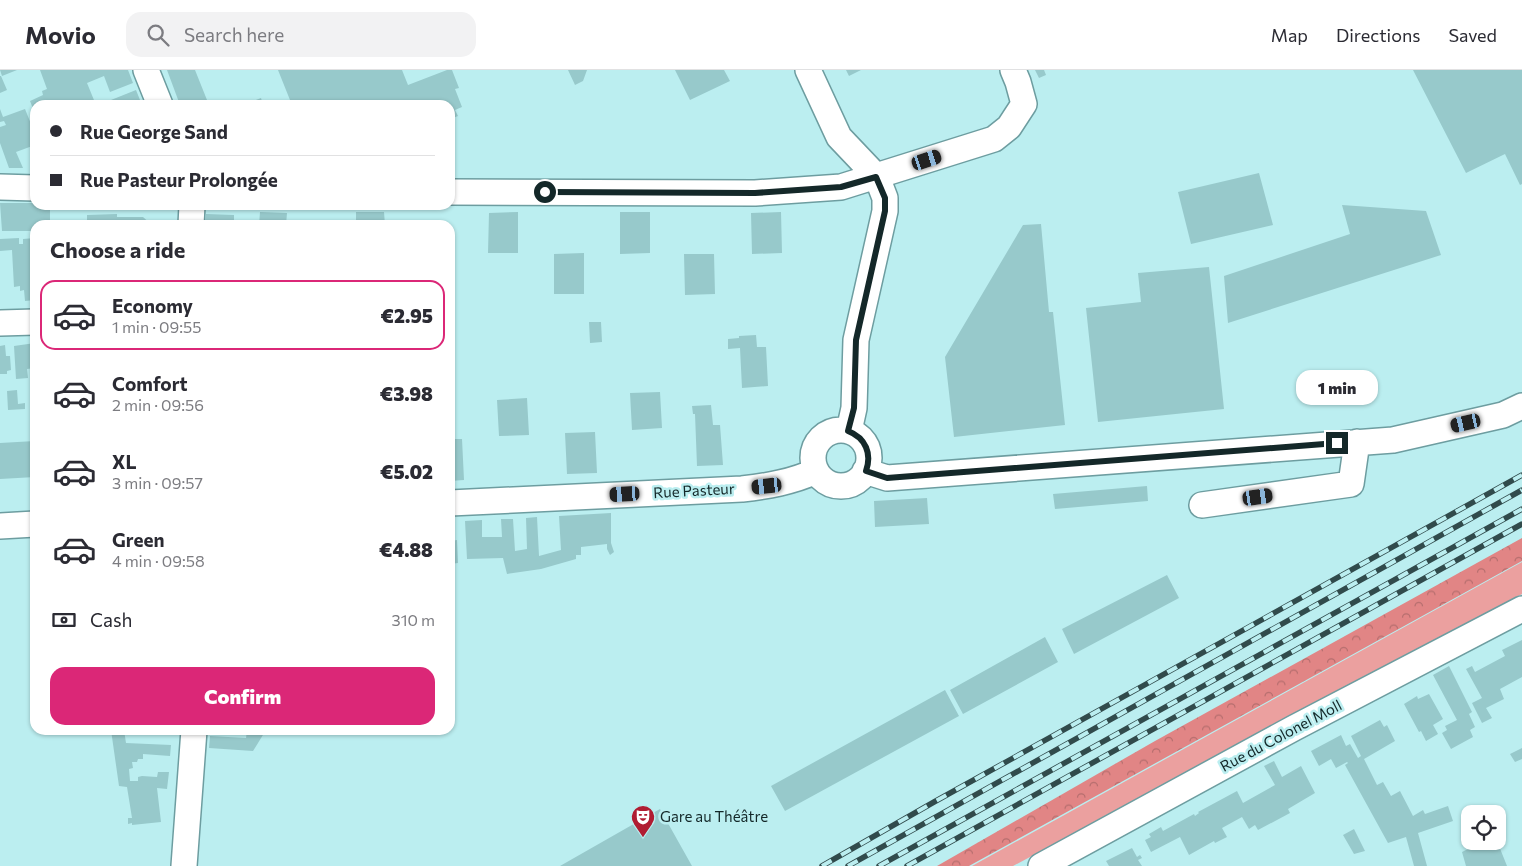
<!DOCTYPE html>
<meta charset="utf-8">
<style>
body{margin:0;font-family:Commissioner,sans-serif;background:#f2f2f3;color:#2b2b33;height:100vh;display:flex;flex-direction:column;font-size:19px;white-space:nowrap}
*{box-sizing:border-box;margin:0}
p{font-size:16px;color:#7c7c81}
.icon{flex:none;width:28px;height:28px;fill:none;stroke:currentColor;stroke-width:2;stroke-linecap:round;stroke-linejoin:round}
.map{position:relative;flex:1;overflow:hidden}
.drawer{position:absolute;left:30px;top:150px;width:425px;height:515px;display:flex;flex-direction:column;background:#fff;border-radius:15px;box-shadow:0 1px 4px #0004}
.drawer>*{flex:none}
.top-card{position:absolute;left:30px;top:30px;width:425px;height:110px;border-radius:15px;box-shadow:0 1px 4px #0004;display:grid;align-content:center;height:110px;padding:0 20px;background:#fff}
.fabs{position:absolute;left:1461px;top:735px;display:grid;gap:10px}
.fabs a{display:grid;place-items:center;width:45px;height:45px;border-radius:10px;background:#fff;box-shadow:0 1px 4px #0004;font-size:25px}
.end{position:absolute;width:22px;height:22px;margin:-11px;border:6px solid #142829;background:#fff;box-shadow:0 0 0 2px #fff}
.from{border-radius:50%}
.bubble{position:absolute;height:35px;border-radius:15px;background:#fff;box-shadow:0 1px 4px #0004;font-size:16px;font-weight:800;line-height:35px;text-align:center}
.car{position:absolute;width:15px;height:30px;margin:-15px -8px;border-radius:6px;box-shadow:0 0 4px 1px #0007;background:linear-gradient(#222 24%,#8ab4d8 0 40%,#222 0 76%,#8ab4d8 0 86%,#222 0)}
.top-card b{display:flex;align-items:center;gap:18px;height:48px;font-size:19px}
.top-card b+b{border-top:1px solid #e1e1e2}
.top-card i{width:12px;height:12px;background:#2b2b33}
ul{padding:0;list-style:none}
li{display:flex;align-items:center;gap:15px;height:70px;margin:0 10px 8px;padding:0 10px;border:2px solid transparent;border-radius:15px}
li div{flex:1}
li b{display:block;font-size:19px}
li em{font-style:normal;font-weight:800}
li.on{border-color:#db2777}
li>.icon{width:45px;height:45px;stroke-width:1.5}
h2{padding:0 20px;font-size:22px;line-height:60px}
.pay{display:flex;align-items:center;gap:12px;height:55px;padding:0 20px;font-size:19px}
.pay p{margin-inline-start:auto}
.cta{display:flex;gap:10px;margin-top:auto;padding:10px 20px}
.cta a{flex:1;height:58px;border-radius:15px;background:#db2777;color:#fff;font-size:20px;font-weight:800;line-height:58px;text-align:center}
header{display:flex;align-items:center;gap:30px;box-sizing:border-box;height:70px;padding:0 25px;background:#fff;border-bottom:1px solid #e1e1e2}
header strong{font-size:24px}
nav{display:flex;gap:28px;margin-inline-start:auto;font-size:18px}
.search{width:350px;height:45px;background:#f2f2f3;display:flex;align-items:center;gap:12px;box-sizing:border-box;padding:0 18px;border-radius:15px;color:#7c7c81;font-size:19px}
.map>svg:first-child{display:block}
</style>
<header>
<strong>Movio</strong>
<div class="search"><svg class="icon" aria-label="search" viewBox="0 0 24 24"><circle cx="10" cy="10" r="6"/><path d="M15 15l6 6"/></svg>Search here</div>
<nav><a>Map</a><a>Directions</a><a>Saved</a></nav>
</header>
<div class="map">
<svg width="1522" height="796" viewBox="0 0 1522 796">
<defs>
<pattern id="forest-crowns" width="20" height="18" patternUnits="userSpaceOnUse" patternTransform="scale(1.25)"><rect width="20" height="18" fill="#e18585"/><path d="M2 6a3 3 0 1 1 6 0M12 15a3 3 0 1 1 6 0" fill="none" stroke="#b56d6d"/></pattern>
</defs>
<rect width="100%" height="100%" fill="#bbeef0"/>
<path fill="#eba09f" d="M1522 492V524L1013 796H972Z"/>
<path fill="url(#forest-crowns)" d="M1522 468V491L969 796H937L1155 671Z"/>
<path fill="#97c9cb" d="M0 0H17L2 6Z
M40 0H128L133 13 110 22 104 6 87 13 96 35H35V44L30 31 43 25 42 21 47 19Z
M167 0H195L209 35H180Z
M278 0H402L408 15 447 0H452L459 18 455 19 462 37 455 40 458 46 450 49V35H292Z
M568 0H587L583 11 575 15Z
M675 0H724L730 11 690 30Z
M846 0H861L849 6Z
M1035 0H1044L1046 5 1039 8Z
M1413 0H1522V114L1520 115 1505 84 1466 103Z
M0 6H1L7 20 0 23Z
M136 20 142 35H112L111 30Z
M261 28 263 35H243Z
M0 39 3 47 25 39 35 64V75L16 82 23 98H9L0 73V57L6 55 4 51 0 52Z
M1259 103 1273 155 1191 174 1178 122Z
M0 133H35V135H50V155H35V161H2Z
M1342 135 1426 141 1441 185 1228 253 1224 206 1350 164Z
M260 142 287 143 286 155H259Z
M356 142H384L385 155H356Z
M518 142V183H488L489 143Z
M620 142H650V183L620 184Z
M781 142 782 183 752 184 751 143Z
M117 144V147H143L152 155H87V145Z
M206 144 234 145V155H205Z
M1041 154 1049 242H1053L1065 355 954 367 945 287 1023 155Z
M19 168V174H23V169L35 168V230L25 231 24 220 20 221V216L14 217 12 180 0 181V169Z
M450 183H452V224H450Z
M584 183V224H554V184Z
M684 184H714L715 224 685 225Z
M1209 197 1224 339 1098 352 1086 238 1141 232 1138 203Z
M589 252H601L602 272 590 273Z
M756 265 757 277H766L768 316 742 318 740 278 728 279V269L739 268V266Z
M35 273V298L27 299 28 308 16 309 14 276Z
M5 275 6 286H10L11 300 7 301V304H0V276Z
M17 320 18 334 25 333V339L8 340 7 321Z
M660 322 662 358 632 360 630 323Z
M527 328 529 365 499 366 497 330Z
M711 335 713 355H720L723 395 697 396 695 344H693L692 336Z
M595 362 597 403 567 404 565 363Z
M450 369H462L464 410 450 411Z
M35 371V407L0 409V373Z
M1147 416 1148 431 1055 439 1053 424Z
M927 428 929 454 875 457 874 431Z
M611 443V473L614 482 610 485 607 479V474L581 477V485H576V489L541 499 507 504 503 488 467 489 465 451 482 450V467H502L501 449H513L515 481 527 479 526 448 537 447 539 486 561 480 559 446Z
M457 470 458 493 450 494V471Z
M1167 505 1179 528 1074 584 1062 559Z
M1045 567 1058 592 963 644 950 620Z
M1522 570V607L1500 619 1504 629 1486 638 1492 648 1482 653 1472 633 1482 628 1466 599 1472 596 1475 602 1505 586 1502 580Z
M1449 596 1472 642 1469 644 1475 657 1470 660 1473 667 1451 679 1442 663 1447 660 1445 656 1457 650 1433 605Z
M945 620 959 646 785 741 771 716Z
M1429 624 1443 649 1433 655 1438 664 1426 671 1421 661 1419 662 1404 634 1417 626 1418 629Z
M1380 650 1384 657 1387 655 1395 671 1364 689 1377 715 1383 712 1391 726 1400 721 1413 746 1423 740 1425 744 1448 736 1453 751 1418 763 1427 796H1414L1406 767 1388 773 1345 695 1348 693 1347 692 1336 698 1331 689 1319 696 1311 681 1341 665 1346 676 1350 674 1358 688 1361 686 1351 666Z
M111 660H124L126 673 171 675 170 686 143 684V689H138L137 692H132L133 698 129 699 130 711H138V707L142 706 157 707 158 702H169L167 719 157 718 161 752 132 755V753L128 754V748H132L127 717 119 716Z
M247 660H266L253 681 209 678 210 666 246 668Z
M1522 678V689L1515 692 1510 684Z
M1274 691 1282 707 1301 696 1315 723 1288 739 1290 743 1258 760 1255 755 1249 759 1242 747 1222 758 1227 767 1215 773 1214 771 1189 785 1180 767 1151 782 1145 770 1151 767 1149 764 1161 757 1163 761 1194 744 1195 746 1199 743 1198 742 1237 721 1243 733 1275 715 1264 696Z
M660 739 692 796H560Z
M1354 759 1365 781 1354 784 1343 765Z
M1484 771H1497L1507 796H1466L1462 782Z
M1132 778 1137 787 1140 785 1142 788 1138 790 1142 796H1109L1106 791Z"/>
<g fill="none" stroke-linecap="round" stroke-linejoin="round">
<g stroke="#6d9da0" stroke-width="28">
<path id="minor" d="M146 0 160 35
M808 0 839 67 877 107 885 128V141L856 270 854 338 849 361
M0 117 35 118
M450 122 755 123 841 117 994 69 1009 57 1024 34 1018 12 1013 0
M191 155 192 135
M0 253 35 252
M813 388a28 28 0 1 1 56 0a28 28 0 1 1-56 0Z
M865 401 887 408 1393 370 1503 345 1522 336
M450 433 742 419C768 416 792 412 816 401
M1202 435 1351 414 1357 372
M0 456 35 454
M184 796 194 660
M1041 796 1294 658 1522 539"/>
</g>
<use href="#minor" stroke="#fff" stroke-width="25"/>
<g stroke="#314b4c" stroke-width="5.5">
<path id="rail" d="M822 796 934 732 1522 405
M848 796 1522 420
M879 796 1522 439
M907 796 1522 454"/>
</g>
<use href="#rail" stroke="#bbeef0" stroke-width="4" stroke-dasharray="11" stroke-linecap="butt"/>
</g>
<g fill="none" stroke-linecap="round" stroke-linejoin="round">
<path stroke="#142829" stroke-width="6" d="M545 122 755 123 841 117 876 107 885 128V141L856 270 854 338 848 361C866 368 872 384 866 401L887 408 1337 373"/>
</g>
<defs>
<g id="theatre-pin" transform="scale(1.25)"><path d="M0 17L-7.5 6A9.5 9.5 0 1 1 7.5 6Z" fill="#b01c32" stroke="#bbeef0"/><path d="M-5-5.5Q0-4 5-5.5V0Q5 5 0 6Q-5 5-5 0ZM-3.3-2.5H-1v1.5H-3.3ZM1-2.5H3.3v1.5H1ZM-2.8 1Q0 5.5 2.8 1Z" fill="#fff"/></g>
</defs>
<g fill-rule="evenodd">
<use href="#theatre-pin" x="643" y="747"/>
</g>
<g text-anchor="middle" stroke-width="5" stroke-linejoin="round" paint-order="stroke">
<g font-size="15" fill="#142829" stroke="#bbeef0">
<text transform="translate(694 421) rotate(-3)" y="5">Rue Pasteur</text>
<text transform="translate(1281 666) rotate(-28)" y="5">Rue du Colonel Moll</text>
</g>
<g font-size="15" fill="#142829" stroke="#bbeef0" text-anchor="start">
<text x="660" y="752">Gare au Théâtre</text>
</g>
</g>
</svg>
<div class="fabs">
<a><svg class="icon" aria-label="locate" viewBox="0 0 24 24"><circle cx="12" cy="12" r="6"/><path d="M12 2v4M12 18v4M2 12h4M18 12h4"/></svg></a>
</div>
<i class="end from" style="left:545px;top:122px"></i>
<i class="end" style="left:1337px;top:373px"></i>
<div class="bubble" style="left:1296px;top:300px;width:82px">1 min</div>
<i class="car" style="left:927px;top:90px;rotate:72deg"></i>
<i class="car" style="left:1466px;top:353px;rotate:257deg"></i>
<i class="car" style="left:767px;top:416px;rotate:264deg"></i>
<i class="car" style="left:625px;top:424px;rotate:267deg"></i>
<i class="car" style="left:1258px;top:427px;rotate:82deg"></i>
<div class="top-card">
<b><i class="from"></i>Rue George Sand</b>
<b><i></i>Rue Pasteur Prolongée</b>
</div>
<section class="drawer">
<h2>Choose a ride</h2>
<ul>
<li class="on"><svg class="icon" aria-label="car" viewBox="0 0 24 24"><path d="M5 17H2v-5l4-1 3-4h7l3 4 3 1v5h-3M9 17h6M6 11h13"/><circle cx="7" cy="17" r="2"/><circle cx="17" cy="17" r="2"/></svg><div><b>Economy</b><p>1 min · 09:55</p></div><em>€2.95</em></li>
<li><svg class="icon" aria-label="car" viewBox="0 0 24 24"><path d="M5 17H2v-5l4-1 3-4h7l3 4 3 1v5h-3M9 17h6M6 11h13"/><circle cx="7" cy="17" r="2"/><circle cx="17" cy="17" r="2"/></svg><div><b>Comfort</b><p>2 min · 09:56</p></div><em>€3.98</em></li>
<li><svg class="icon" aria-label="car" viewBox="0 0 24 24"><path d="M5 17H2v-5l4-1 3-4h7l3 4 3 1v5h-3M9 17h6M6 11h13"/><circle cx="7" cy="17" r="2"/><circle cx="17" cy="17" r="2"/></svg><div><b>XL</b><p>3 min · 09:57</p></div><em>€5.02</em></li>
<li><svg class="icon" aria-label="car" viewBox="0 0 24 24"><path d="M5 17H2v-5l4-1 3-4h7l3 4 3 1v5h-3M9 17h6M6 11h13"/><circle cx="7" cy="17" r="2"/><circle cx="17" cy="17" r="2"/></svg><div><b>Green</b><p>4 min · 09:58</p></div><em>€4.88</em></li>
</ul>
<div class="pay"><svg class="icon" aria-label="cash" viewBox="0 0 24 24"><path d="M3 7h18v10H3z"/><circle cx="12" cy="12" r="2"/></svg>Cash<p>310 m</p></div>
<div class="cta"><a>Confirm</a></div>
</section>
</div>
